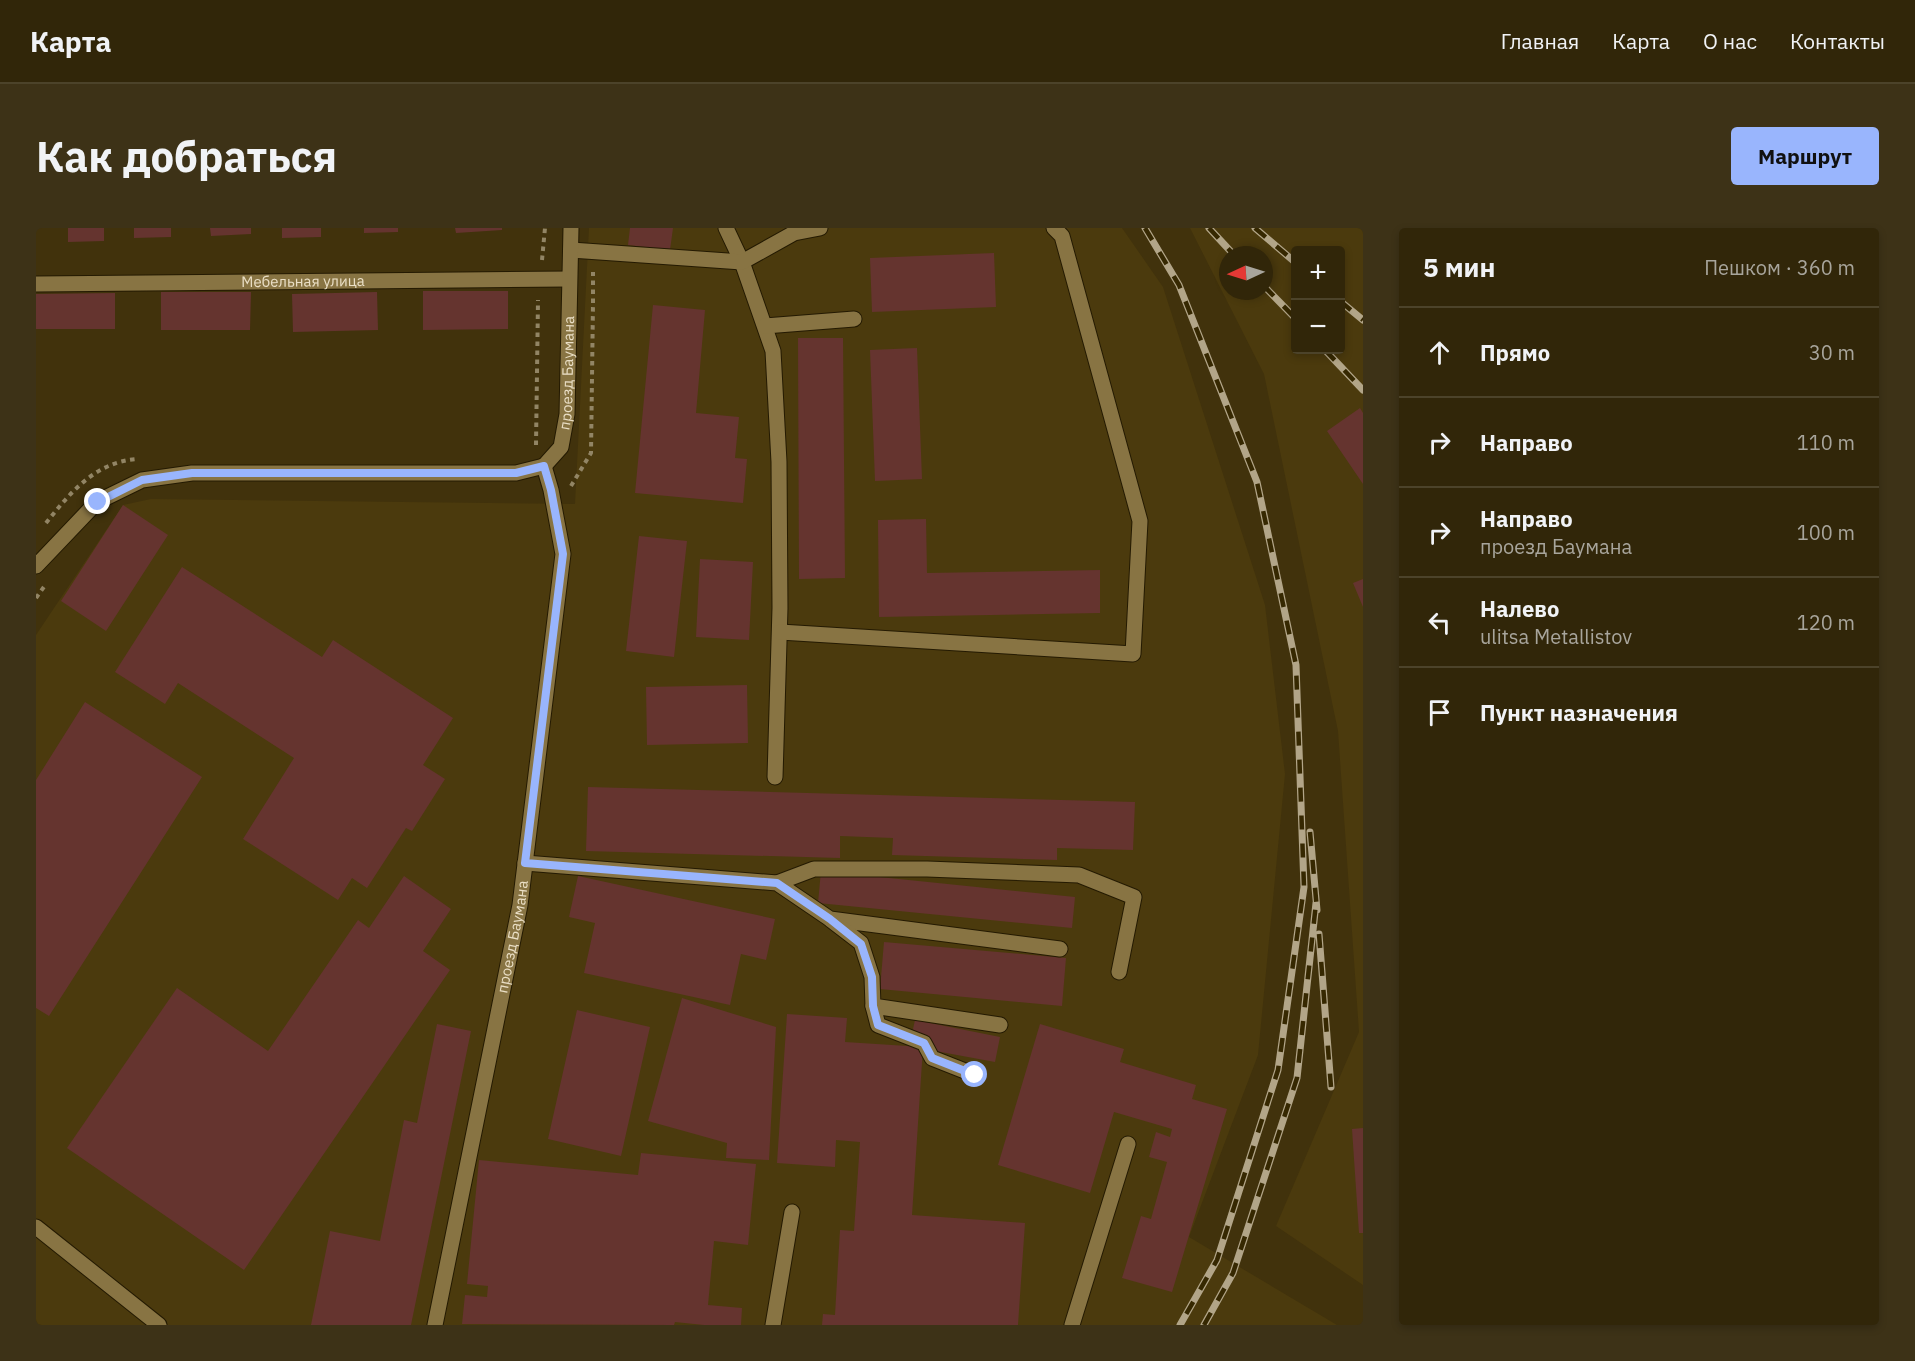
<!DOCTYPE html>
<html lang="ru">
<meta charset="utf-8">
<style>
:root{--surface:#312609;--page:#3d3217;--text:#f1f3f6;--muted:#a8a59c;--line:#4c432a;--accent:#99b5fd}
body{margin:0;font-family:"IBM Plex Sans",sans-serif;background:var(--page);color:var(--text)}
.controls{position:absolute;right:18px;top:18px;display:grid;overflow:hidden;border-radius:6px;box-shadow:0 3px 9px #0003}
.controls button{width:54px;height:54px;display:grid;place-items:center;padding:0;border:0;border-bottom:2px solid var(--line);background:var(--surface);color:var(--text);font:30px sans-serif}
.compass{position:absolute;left:1183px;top:18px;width:54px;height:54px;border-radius:50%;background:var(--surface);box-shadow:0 3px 9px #0003;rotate:266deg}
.stop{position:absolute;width:18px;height:18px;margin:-14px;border:4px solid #99b5fd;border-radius:50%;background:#fff}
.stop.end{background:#99b5fd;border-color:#fff;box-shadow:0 2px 6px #0008}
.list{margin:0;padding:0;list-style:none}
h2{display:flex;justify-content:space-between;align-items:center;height:78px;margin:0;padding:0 24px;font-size:26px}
h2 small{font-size:20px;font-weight:400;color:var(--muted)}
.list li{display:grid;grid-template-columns:39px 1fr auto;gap:18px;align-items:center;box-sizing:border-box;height:90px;padding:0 24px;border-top:2px solid var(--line)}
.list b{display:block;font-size:22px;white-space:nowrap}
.list p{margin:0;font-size:20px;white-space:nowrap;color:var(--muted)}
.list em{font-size:20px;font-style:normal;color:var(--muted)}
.icon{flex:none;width:33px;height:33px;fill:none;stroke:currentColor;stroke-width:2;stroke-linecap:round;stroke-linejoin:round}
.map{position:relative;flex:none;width:1327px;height:1097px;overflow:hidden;border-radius:6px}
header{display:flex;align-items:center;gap:36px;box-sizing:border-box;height:84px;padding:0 30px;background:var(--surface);border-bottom:2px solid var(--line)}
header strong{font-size:28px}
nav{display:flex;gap:33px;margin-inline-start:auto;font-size:21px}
.intro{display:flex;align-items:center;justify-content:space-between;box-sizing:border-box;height:144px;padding:0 36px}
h1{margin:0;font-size:42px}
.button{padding:15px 27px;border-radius:6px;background:var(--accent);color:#111;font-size:21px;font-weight:700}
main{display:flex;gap:36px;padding:0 36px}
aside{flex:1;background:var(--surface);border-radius:6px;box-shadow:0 3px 9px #0003}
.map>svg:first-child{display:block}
</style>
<header>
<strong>Карта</strong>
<nav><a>Главная</a><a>Карта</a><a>О нас</a><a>Контакты</a></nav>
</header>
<div class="intro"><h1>Как добраться</h1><a class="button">Маршрут</a></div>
<main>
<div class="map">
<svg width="1327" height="1097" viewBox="0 0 1327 1097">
<rect width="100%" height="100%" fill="#41320c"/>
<!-- built -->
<path fill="#4b3a0d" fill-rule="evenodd" d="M553,0H1086L1127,59L1229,377L1249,546L1222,827L1153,1009L1301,1097H0V407L87,277L115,271L539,276Z
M1154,0H1327V1057L1240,998L1323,804L1302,503L1228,146ZM1260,22H1304V122H1260ZM1192,27H1228V63H1192Z"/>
<!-- building -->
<path fill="#65342f" d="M32,0H68V13L32,14Z
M98,0H135V9L98,10Z
M174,0H215V6L175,8Z
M246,0H285V9L246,10Z
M328,0H362V4L328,5Z
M419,0H466V2L420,5Z
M594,0H637L634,22L592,17Z
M958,25L960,79L836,84L834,30Z
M387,63H472V101L387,102Z
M125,64H215L214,102H125Z
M341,64L342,102L257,104L256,66Z
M79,65V101H0V66Z
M617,77L669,82L660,185L703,189L699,230L711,231L707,275L599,265Z
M762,110H807L809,350L763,351Z
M881,120L886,251L839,253L834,122Z
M1324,180L1327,185V256L1291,203Z
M87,277L132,307L70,403L25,373Z
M890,291L891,345L1064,342V385L843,389L842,292Z
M603,308L651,313L638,429L590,423Z
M664,331L717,334L713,412L660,409Z
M146,339L286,429L297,412L417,490L387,537L409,551L376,603L370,600L331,660L316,650L302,672L207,611L258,530L142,455L129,476L79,444Z
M1327,351V379L1317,355Z
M711,457L712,515L611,517L610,459Z
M49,474L166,549L13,788L0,780V552Z
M552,559L1099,574L1097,622L1021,620V632L856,627L857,610L804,608V630L550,623Z
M785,643L1039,669L1036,700L782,675Z
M368,648L415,681L387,723L414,742L208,1042L31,920L141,760L232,823L322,692L333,700Z
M542,648L739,691L730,732L705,726L694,777L548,745L559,695L533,689Z
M848,714L1030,730L1026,778L844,761Z
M646,770L740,799L733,932L690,930L691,915L612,893Z
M541,782L614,799L585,928L512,911Z
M751,786L811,790L809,814L887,819L876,987L989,995L982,1097H786L787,1086L799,1087L804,1002L818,1003L824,914L800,912L799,939L741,935Z
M879,792L964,809L959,834L894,822L896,814L875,810Z
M401,796L435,803L375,1097H275L294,1003L344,1013L368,892L381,895Z
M1004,796L1088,821L1084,834L1160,857L1156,871L1191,881L1136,1064L1086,1050L1105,988L1115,991L1131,934L1113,929L1120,904L1134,909L1136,901L1078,884L1054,965L962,937Z
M1327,900V1005H1323L1316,901Z
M605,925L720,936L712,1017L678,1013L672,1077L706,1080L705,1097H668L639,1094L638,1097L426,1096L429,1067L451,1069L452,1058L431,1056L443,932L602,947Z"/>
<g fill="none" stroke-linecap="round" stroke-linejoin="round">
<!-- minor casing -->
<g stroke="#241a02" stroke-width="17">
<g id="minor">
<path d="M690,0L706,34L737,123L743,234L744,380L739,549"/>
<path d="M535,22L706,34L758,5L784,0"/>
<path id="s1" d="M0,56L533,51"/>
<path d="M729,98L818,91"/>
<path id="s2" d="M508,238L525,219L531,186L535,0"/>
<path d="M0,338L61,274L106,252L156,245H480L508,238"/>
<path d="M744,404L1097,426L1104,293L1026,8L1018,0"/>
<path d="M489,635L741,655L794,691L1024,721"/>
<path d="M741,655L778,641H891L1043,647L1098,669L1083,744"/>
<path d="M795,692L825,715L836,749L837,778L964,797"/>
<path d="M837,778L842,797L888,815L896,830L939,847"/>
<path d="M0,999L123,1097"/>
<path id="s3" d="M399,1097L484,677L527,326L515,262L508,238"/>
<path d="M737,1097L756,984"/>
<path d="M1036,1097L1092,916"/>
</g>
</g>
<!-- path -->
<path stroke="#928565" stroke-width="4" stroke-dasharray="4.5 4.5" stroke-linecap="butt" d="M506,32L509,0
M557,75V44
M500,217L502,72
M535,258L555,225L557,75
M10,295C34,265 59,234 101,231
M0,370L10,356"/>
<!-- minor -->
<use href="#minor" stroke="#887443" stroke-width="15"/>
<!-- rail casing -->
<g stroke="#b2a588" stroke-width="7">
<path id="rail" d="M1109,0L1143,57L1221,254L1260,437L1268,659L1242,842L1181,1032L1144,1097
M1173,0L1198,27
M1219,0L1260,35
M1228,58L1260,91
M1304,73L1327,92
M1289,122L1327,162
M1274,604L1281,682
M1283,706L1295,859
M1168,1097L1197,1045L1261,850L1280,675"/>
</g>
<!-- rail -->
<use href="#rail" stroke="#362801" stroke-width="4.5" stroke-dasharray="14" stroke-linecap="butt"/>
</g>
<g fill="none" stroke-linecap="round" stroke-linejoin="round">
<!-- route -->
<path stroke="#99b5fd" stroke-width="8" d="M62,274L106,252L156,245H480L508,238L515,262L527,326L489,635L741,655L794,691L825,716L836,749L837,778L842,797L888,815L896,830L939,847"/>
</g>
<g text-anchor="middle" stroke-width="5" stroke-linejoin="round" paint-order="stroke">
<!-- street labels -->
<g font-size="15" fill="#eadfc6" stroke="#362801">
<text dy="5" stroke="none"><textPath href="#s1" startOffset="267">Мебельная улица</textPath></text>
<text dy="5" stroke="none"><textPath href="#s2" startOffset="100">проезд Баумана</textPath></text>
<text dy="5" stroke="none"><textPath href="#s3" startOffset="396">проезд Баумана</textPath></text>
</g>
</g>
</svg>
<div class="controls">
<button>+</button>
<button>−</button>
</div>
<svg class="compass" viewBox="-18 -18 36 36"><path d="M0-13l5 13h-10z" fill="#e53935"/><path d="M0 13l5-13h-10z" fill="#a8a59c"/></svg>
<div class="stop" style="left:939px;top:847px"></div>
<div class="stop end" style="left:62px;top:274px"></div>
</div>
<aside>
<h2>5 мин<small>Пешком · 360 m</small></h2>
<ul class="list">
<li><svg class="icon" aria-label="ahead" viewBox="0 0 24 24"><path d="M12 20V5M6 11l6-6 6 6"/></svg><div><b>Прямо</b></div><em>30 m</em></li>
<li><svg class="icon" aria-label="right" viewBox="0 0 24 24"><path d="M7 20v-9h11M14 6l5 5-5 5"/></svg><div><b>Направо</b></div><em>110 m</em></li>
<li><svg class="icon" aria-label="right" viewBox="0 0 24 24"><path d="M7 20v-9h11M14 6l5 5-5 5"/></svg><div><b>Направо</b><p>проезд Баумана</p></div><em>100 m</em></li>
<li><svg class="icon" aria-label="left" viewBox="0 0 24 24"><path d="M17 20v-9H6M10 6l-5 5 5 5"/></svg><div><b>Налево</b><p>ulitsa Metallistov</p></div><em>120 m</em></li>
<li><svg class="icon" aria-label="arrive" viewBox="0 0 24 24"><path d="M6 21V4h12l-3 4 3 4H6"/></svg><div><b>Пункт назначения</b></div></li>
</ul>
</aside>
</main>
